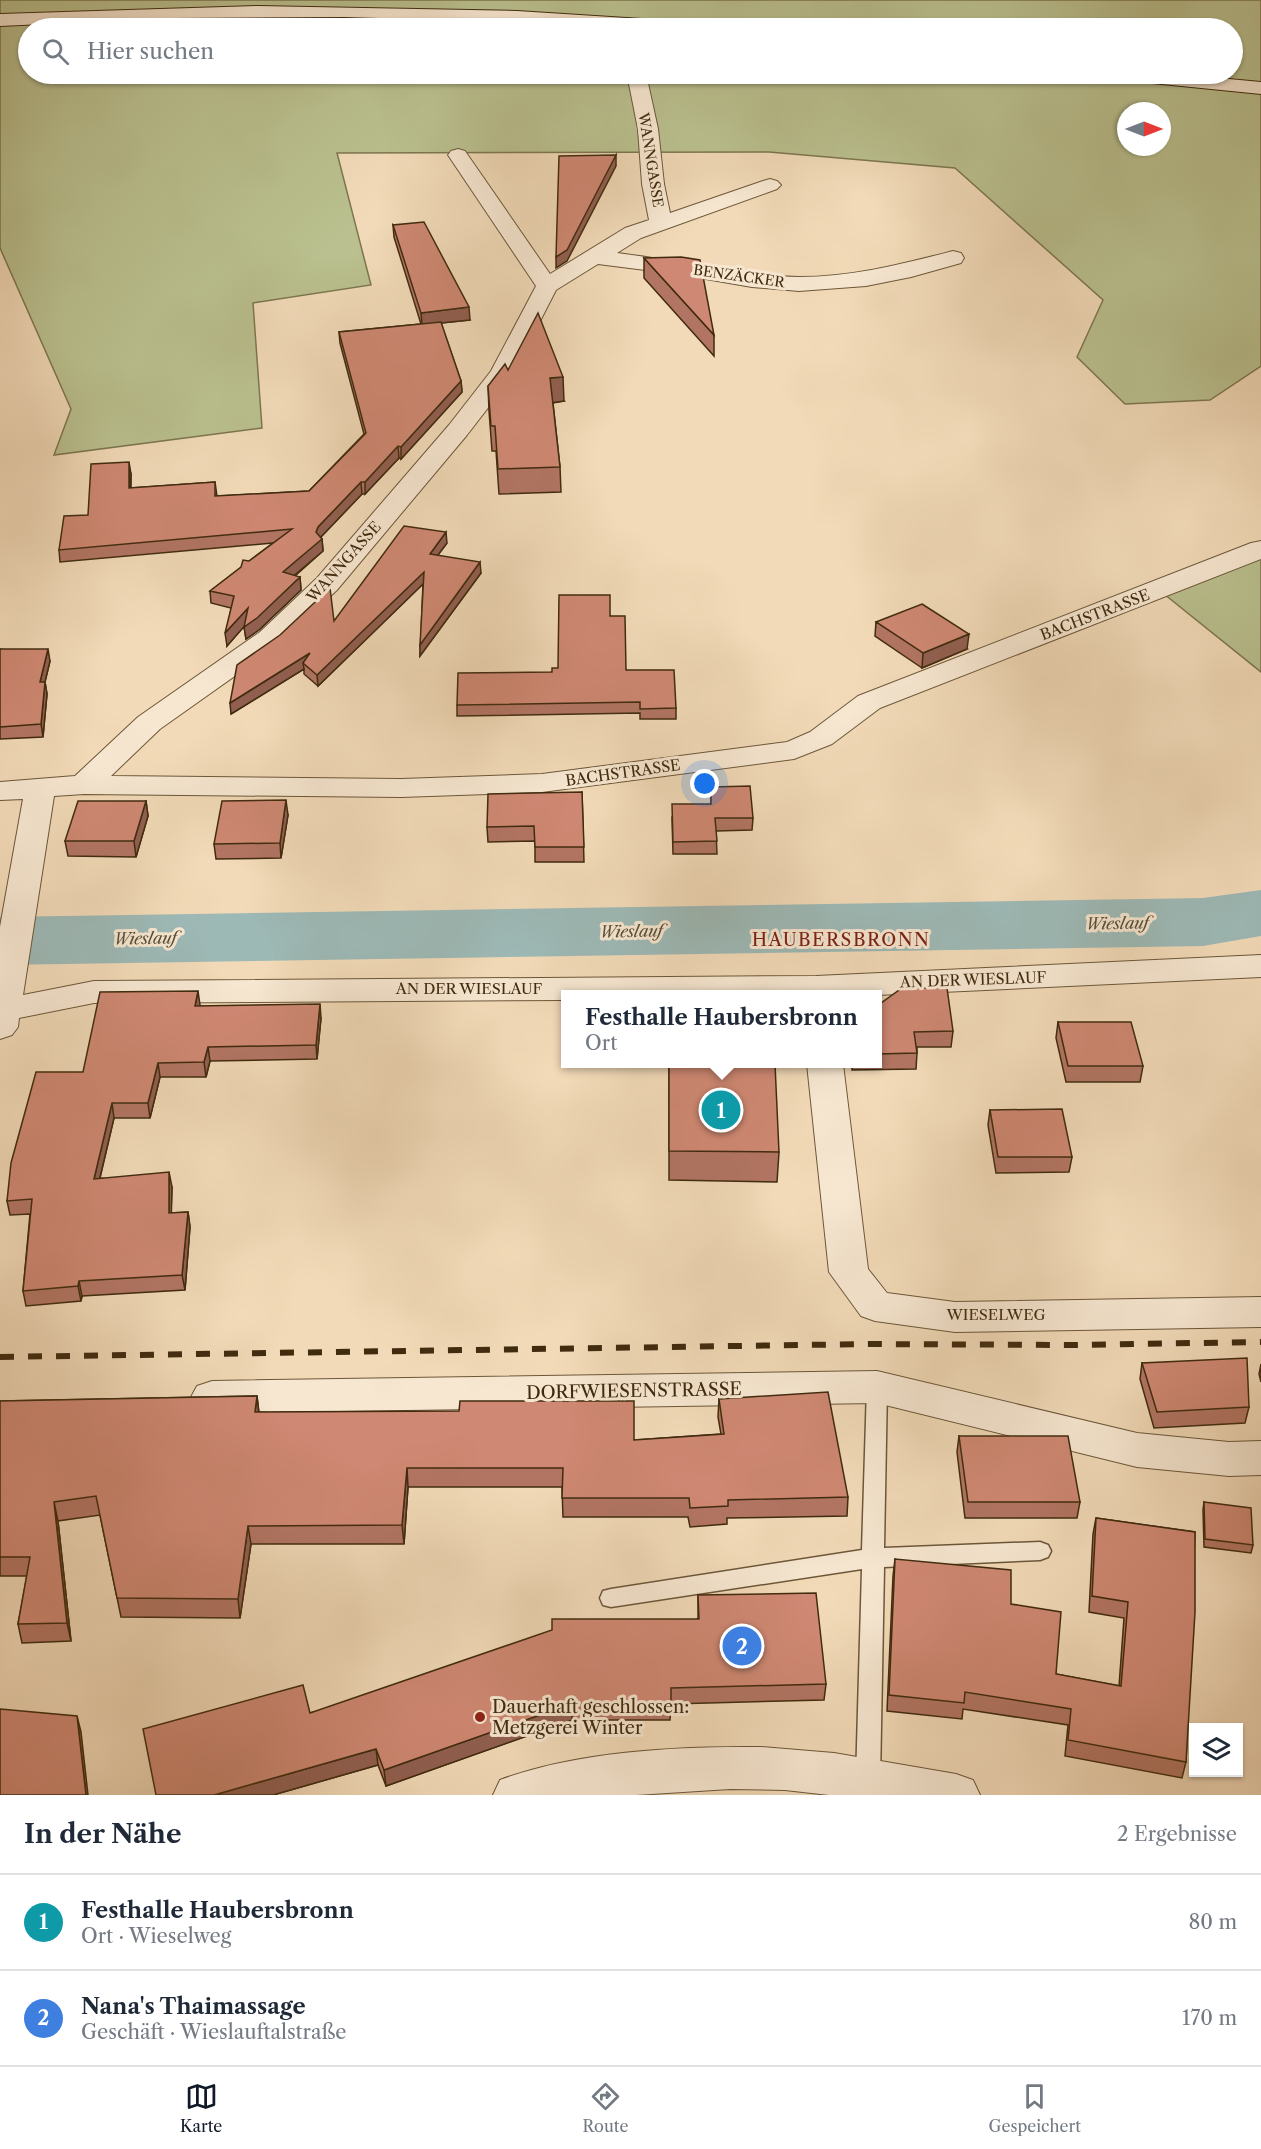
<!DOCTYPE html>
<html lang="de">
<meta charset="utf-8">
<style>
:root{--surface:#fff;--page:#f6f6f7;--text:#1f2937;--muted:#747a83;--line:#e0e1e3;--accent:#111827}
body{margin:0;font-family:"Libre Caslon Text",serif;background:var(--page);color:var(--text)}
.controls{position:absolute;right:18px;bottom:18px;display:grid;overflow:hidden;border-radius:0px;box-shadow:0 2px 4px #0004}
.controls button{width:54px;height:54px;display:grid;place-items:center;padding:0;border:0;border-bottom:2px solid var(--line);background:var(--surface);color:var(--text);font:30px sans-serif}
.compass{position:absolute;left:1117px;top:102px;width:54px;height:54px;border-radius:50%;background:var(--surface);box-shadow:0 2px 4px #0004;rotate:90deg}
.you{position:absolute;left:705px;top:784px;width:21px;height:21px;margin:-15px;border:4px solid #fff;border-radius:50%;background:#1a73e8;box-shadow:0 0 0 9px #1a73e833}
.badge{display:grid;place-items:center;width:39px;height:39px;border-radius:50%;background:var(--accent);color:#fff;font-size:20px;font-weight:700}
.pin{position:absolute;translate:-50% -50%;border:3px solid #fff;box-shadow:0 2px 6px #0006}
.popup{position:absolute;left:561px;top:990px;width:321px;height:78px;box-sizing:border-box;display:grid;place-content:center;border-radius:0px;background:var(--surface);filter:drop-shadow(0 2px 4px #0005);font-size:20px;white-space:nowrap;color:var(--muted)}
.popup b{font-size:22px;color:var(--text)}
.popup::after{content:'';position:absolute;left:50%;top:100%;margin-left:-12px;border:12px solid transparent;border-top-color:var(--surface)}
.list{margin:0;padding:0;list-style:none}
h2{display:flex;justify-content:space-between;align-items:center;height:78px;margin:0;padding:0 24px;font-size:26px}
h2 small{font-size:20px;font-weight:400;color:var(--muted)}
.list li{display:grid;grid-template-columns:39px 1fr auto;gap:18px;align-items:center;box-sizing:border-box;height:96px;padding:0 24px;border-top:2px solid var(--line)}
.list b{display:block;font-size:22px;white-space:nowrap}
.list p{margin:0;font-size:20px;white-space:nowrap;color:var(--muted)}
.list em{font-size:20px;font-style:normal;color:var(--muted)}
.icon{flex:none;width:33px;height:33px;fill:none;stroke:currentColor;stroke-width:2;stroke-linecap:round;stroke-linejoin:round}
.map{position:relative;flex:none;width:1261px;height:1795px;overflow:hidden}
.search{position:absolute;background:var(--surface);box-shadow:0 2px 4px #0004;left:18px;right:18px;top:18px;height:66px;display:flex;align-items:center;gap:15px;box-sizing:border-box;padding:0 21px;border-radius:33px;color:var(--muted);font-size:22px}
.sheet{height:270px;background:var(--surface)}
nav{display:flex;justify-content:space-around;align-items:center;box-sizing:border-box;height:84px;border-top:2px solid var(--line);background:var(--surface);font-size:16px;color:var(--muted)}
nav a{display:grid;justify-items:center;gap:3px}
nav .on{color:var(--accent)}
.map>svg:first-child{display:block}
</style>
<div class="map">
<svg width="1261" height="1795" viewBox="0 0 1261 1795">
<rect width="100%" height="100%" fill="#f2dab8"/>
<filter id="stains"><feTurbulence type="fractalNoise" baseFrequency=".00333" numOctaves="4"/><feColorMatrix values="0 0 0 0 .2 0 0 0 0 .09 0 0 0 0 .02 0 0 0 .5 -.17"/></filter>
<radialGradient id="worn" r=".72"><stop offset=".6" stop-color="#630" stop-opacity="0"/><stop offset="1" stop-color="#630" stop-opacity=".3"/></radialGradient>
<!-- green -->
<path fill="#bac08f" stroke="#7d764f" stroke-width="1.5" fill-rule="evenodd" d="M0,0H1261V366L1210,400L1125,404L1077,357L1103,300L955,168L769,152L337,153L371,285L253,303L262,428L54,455L71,409L0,248ZM28,28H1232V74H28ZM1126,111H1162V147H1126Z
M1261,554V672L1164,594Z"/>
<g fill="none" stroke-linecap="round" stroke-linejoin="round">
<!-- river -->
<path fill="#9db9b6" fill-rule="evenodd" d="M1261,890V936L1203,946L0,965V917L1203,898Z"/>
<!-- service casing -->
<g stroke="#6c5739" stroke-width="3">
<path id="service" d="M877,1379L884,1381L887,1387L884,1548L1040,1542L1048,1545L1051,1551L1048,1557L1040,1560L884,1567L880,1780L876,1788L868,1791L860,1788L856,1780L862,1569L611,1607L603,1605L600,1598L603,1591L611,1589L862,1550L867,1387L870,1381Z"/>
</g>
<!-- minor casing -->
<g stroke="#6c5739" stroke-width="2">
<path id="minor" d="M627,74H646L658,129L664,184L670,213L763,181L770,179L777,181L781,185L777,189L641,238L617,253C677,260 738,276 799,277C853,277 902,264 953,251L961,253L964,258L961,263L911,277L866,286L799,291L752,287L677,274L598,264L556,290L511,378L467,435L337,590L280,644L160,729L111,776L401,779L542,774L787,742L810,732L858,696L1251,543L1261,541V559L880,708L832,744L794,759L542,792L401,797L84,794L54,796L23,995L94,981L816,976L1261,955V977L877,995L565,994V1000L94,1003L19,1018L18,1027L12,1035L0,1039V927L23,799L0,800V782L75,776L138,717L260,632L317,578L449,425L491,371L536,286L448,155L451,151L458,149L465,151L550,274L625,228L649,220L642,184L638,129Z
M807,1064H843L868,1269L887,1293L955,1302L1261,1297V1327L955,1332L875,1321L861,1316L829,1272Z
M877,1371L1137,1433L1229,1442L1261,1441V1475L1229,1476L1137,1467L877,1403L212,1413L197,1408L191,1397L197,1386L212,1381Z"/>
</g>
<!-- tertiary casing -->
<g stroke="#6c5739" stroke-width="2">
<path id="tertiary" d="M761,1747L834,1753L956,1774L973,1780L980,1795H829L785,1790L730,1789L636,1795H493L500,1780C577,1751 679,1746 761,1747Z"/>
</g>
<!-- secondary casing -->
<g stroke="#402b0f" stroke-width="2">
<path id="secondary" d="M258,6L517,11L689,22L696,24L698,28H626L517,22L344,17L172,18L0,26V14Z
M1112,74H1175L1261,82V94L1122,80L1115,78Z"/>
</g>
<!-- service -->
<use href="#service" fill="#f7e7d1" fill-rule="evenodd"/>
<!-- minor -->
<use href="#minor" fill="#f7e7d1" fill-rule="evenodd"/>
<!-- tertiary -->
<use href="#tertiary" fill="#f7e7d1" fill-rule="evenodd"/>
<!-- secondary -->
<use href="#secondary" fill="#f7e7d1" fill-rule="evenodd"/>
<!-- rail -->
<path stroke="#402b0f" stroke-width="6" stroke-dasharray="14 14" stroke-linecap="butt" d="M0,1357L870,1344L1070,1345L1261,1342"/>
</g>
<!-- wall -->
<path fill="#b27563" stroke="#402b0f" stroke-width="1.5" d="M393,225L470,320L441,323L461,381L462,392L401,459L399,458L365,494H362L320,538L322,539L323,551L295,576L300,577L301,590L259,630L246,639L244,626L227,646L231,608L211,603L210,591L273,543L60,562L59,550L88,515L131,474V488L215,482L217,496L309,491L364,434L340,343L339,332L421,324L394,237Z
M644,258L714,335V356L644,278Z
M508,370L564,401L553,403L560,467L561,492L499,494L496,451H492L489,411L488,386Z
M447,543L438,555L481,573L420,656L423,584L318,686L304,674V669L231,714L334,621Z
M610,616L626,670L676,708V719H640V713L457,716V705L552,672L558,668Z
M876,622L967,649L922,668L875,636Z
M0,649L50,661L45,682L47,694L43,737L0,739Z
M711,787L753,818L752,830L716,831L717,854H673L672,817L711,804Z
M582,792L584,862H535V841L488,842L487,827Z
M146,801L148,816L136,857L68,856L65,841Z
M288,815L281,858L216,859L214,844Z
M199,1006L321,1018L317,1059L210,1061L206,1077H160L150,1118H114L100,1178L172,1187L171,1213L188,1212L190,1227L185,1290L82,1296L81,1301L26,1306L23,1291L30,1214L10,1215L7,1201L83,1072Z
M877,1006L953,1031L951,1047H917V1053L916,1069L852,1070V1064H877Z
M1058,1022L1143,1066L1140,1082H1066L1056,1038Z
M669,1064L779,1152L777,1182L669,1180Z
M990,1110L1072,1157L1069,1172L996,1173L988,1125Z
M1142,1363L1249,1407L1245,1423L1154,1428L1140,1379Z
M1261,1364V1382L1259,1374Z
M257,1396L259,1412L634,1440L721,1434L718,1417L719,1399L848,1497L847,1516L727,1518V1524L690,1527L688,1517H563L562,1487H408L404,1544H251L240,1618L121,1617L100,1515L58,1521L71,1641L22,1643L18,1624L27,1576H0V1401Z
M959,1436L1080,1502L1077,1518H965L957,1452Z
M1204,1502L1253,1545L1251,1553L1204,1547L1203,1510Z
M1096,1518L1195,1532L1186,1762L1182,1778L1065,1756L1068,1725L963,1709L962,1719L887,1711L893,1576L895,1559L1011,1604L1056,1674L1119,1686L1124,1618L1089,1612L1093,1534Z
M698,1595L826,1684L824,1700L671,1704L670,1720H572L386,1786L378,1765L273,1795H156L310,1713L698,1619Z"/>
<!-- shaded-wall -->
<path fill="#915f50" stroke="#402b0f" stroke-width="1.5" d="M616,155V166L567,261L556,268V257Z
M469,307L470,320L422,325L421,313Z
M563,377L564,401L551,403L550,378Z
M461,381L462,392L401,459V447Z
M398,446L399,458L365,494V482Z
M129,462L131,474L130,500L129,488Z
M361,482L362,494L319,539H322L323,551L284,584L283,572L316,532L318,527Z
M446,532L447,543L431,564L430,554Z
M480,562L481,573L420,656V645Z
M424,572L425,582L318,686L317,675Z
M300,577L301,590L259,630L246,639L244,627Z
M248,608L249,621L227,646L225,633Z
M969,634L967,649L922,668L923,653Z
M48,649L50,661L42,694L40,682Z
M310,653L303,663L304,669L231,714L230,703Z
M45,682L47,694L43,737L41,724Z
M286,800L288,815L281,858L280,843Z
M146,801L148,816L136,857L134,841Z
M198,991L200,1005L197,1020L195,1006Z
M320,1004L321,1018L317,1059L316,1045Z
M208,1047L210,1061L206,1077L204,1062Z
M158,1063L160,1077L150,1118L148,1103Z
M112,1103L114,1118L96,1194L94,1179Z
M169,1172L172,1187L171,1228L169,1213Z
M188,1212L190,1227L185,1290L182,1275Z
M79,1281L82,1296L81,1301L78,1286Z
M257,1396L259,1415L255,1412Z
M407,1468L408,1487L404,1544L402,1525Z
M54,1502L58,1521L71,1641L67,1623Z
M248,1526L251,1544L240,1618L238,1599Z
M571,1704L572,1720L386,1786L384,1770Z
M77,1716L81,1732L88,1795H86Z
M376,1749L378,1765L273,1795H214Z"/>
<!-- building -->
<path fill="#cf8873" stroke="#402b0f" stroke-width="1.5" d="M616,155L567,250L556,257L559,156Z
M424,222L469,307L421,313L393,225Z
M681,257L700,260L714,335L644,258Z
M538,313L563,377L550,378L560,467L498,469L495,426H491L488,386L505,364L508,370Z
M441,322L461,381L401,447L398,446L365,482H361L318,527L316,532L322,539L283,572L300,577L257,618L244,627L248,608L225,633L234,596L210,591L241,567L243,560L249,561L292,529L59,550L64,516L88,515L91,464L129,462V488L215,482V496L309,491L366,433L339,332Z
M404,526L446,532L430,554L480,562L420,645L424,572L317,675L303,663L310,653L230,703L237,665L280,635L330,588L334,621Z
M559,595H610V616H625L626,670H674L676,708L640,709V702L457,705L458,673L552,672V668H558Z
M922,604L969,634L923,653L876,622Z
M0,649H48L40,682H45L41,724L0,727Z
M750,786L753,818H715L717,841L673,842L672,804H711V787Z
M582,792L584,847H535L534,826L487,827L488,794Z
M286,800L280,843L214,844L222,801Z
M78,801H146L134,841H65Z
M902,988H947L953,1031L914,1032L917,1053L877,1054V1006Z
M198,991L195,1006L320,1004L316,1045L208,1047L204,1062L158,1063L148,1103H112L94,1179L169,1172V1213L188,1212L182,1275L79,1281L78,1286L23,1291L32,1199L7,1201L11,1163L36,1072H83L100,992Z
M1058,1022H1131L1143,1066H1068Z
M669,1064H775L779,1152L669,1151Z
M1062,1109L1072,1157H998L990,1110Z
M1247,1358L1249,1407L1157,1412L1142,1363Z
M828,1392L848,1497L728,1500V1506L690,1508L689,1498H562L563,1468H407L402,1525L248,1526L238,1599L117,1598L96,1496L54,1502L67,1623L18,1624L30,1557H0V1401L257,1396L255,1412L459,1411L460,1401H634V1440L724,1434L719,1399Z
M959,1436H1068L1080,1502H968Z
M1204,1502L1251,1508L1253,1545L1205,1539Z
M1096,1518L1195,1532V1612L1186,1762L1068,1740L1071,1709L965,1692L964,1703L889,1695L895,1559L1011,1570V1604L1061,1612L1056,1674L1121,1686L1128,1602L1092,1596Z
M816,1593L826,1684L671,1688V1704H571L384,1770L376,1749L214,1795H156L143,1729L303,1685L310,1713L552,1630V1619H699L698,1595Z
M0,1709L77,1716L86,1795H0Z"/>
<!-- markers -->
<circle fill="#8f2418" stroke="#f7e7d1" stroke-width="2" cx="480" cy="1717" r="6"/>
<g text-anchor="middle" stroke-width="6" stroke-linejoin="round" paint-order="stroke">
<!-- far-street labels -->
<g font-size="14" fill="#402b0f" stroke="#f7e7d1">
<text transform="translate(651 160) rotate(81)" y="5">WANNGASSE</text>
<text transform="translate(739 276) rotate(8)" y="5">BENZÄCKER</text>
</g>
<!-- street labels -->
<g font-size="15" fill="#402b0f" stroke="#f7e7d1">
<text transform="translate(344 562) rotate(-48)" y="5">WANNGASSE</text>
<text transform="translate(1095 615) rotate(-21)" y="5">BACHSTRASSE</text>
<text transform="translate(623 773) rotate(-8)" y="5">BACHSTRASSE</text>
<text transform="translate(973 980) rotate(-2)" y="5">AN DER WIESLAUF</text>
<text x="469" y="994">AN DER WIESLAUF</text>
<text x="996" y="1320">WIESELWEG</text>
</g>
<!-- water labels -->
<g font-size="16" font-style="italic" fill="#574e39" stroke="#f7e7d1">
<text transform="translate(1117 923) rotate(-1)" y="6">Wieslauf</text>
<text transform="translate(631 931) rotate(-1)" y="6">Wieslauf</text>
<text transform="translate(145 938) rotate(-1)" y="6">Wieslauf</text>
</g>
<!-- quarter labels -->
<g font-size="18" letter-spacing="1.5" fill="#7a1f14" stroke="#f7e7d1">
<text x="841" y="946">HAUBERSBRONN</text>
</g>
<!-- near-street labels -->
<g font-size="18" fill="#402b0f" stroke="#f7e7d1">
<text transform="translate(634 1391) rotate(-1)" y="6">DORFWIESENSTRASSE</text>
</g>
<!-- near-poi labels -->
<g font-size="18" fill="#402b0f" stroke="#f7e7d1" text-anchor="start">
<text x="492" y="1713">Dauerhaft geschlossen:<tspan x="492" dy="21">Metzgerei Winter</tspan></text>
</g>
</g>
<rect width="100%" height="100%" filter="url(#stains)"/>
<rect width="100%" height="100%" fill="url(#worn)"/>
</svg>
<div class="controls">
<button><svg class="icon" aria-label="layers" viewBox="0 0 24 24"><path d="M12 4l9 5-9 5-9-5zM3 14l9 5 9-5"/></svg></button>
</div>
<svg class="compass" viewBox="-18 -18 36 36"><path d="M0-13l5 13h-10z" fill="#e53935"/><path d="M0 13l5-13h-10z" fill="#747a83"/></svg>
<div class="you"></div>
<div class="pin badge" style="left:721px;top:1110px;background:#0f9aa8">1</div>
<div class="popup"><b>Festhalle Haubersbronn</b>Ort</div>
<div class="pin badge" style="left:742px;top:1646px;background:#3f7fe0">2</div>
<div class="search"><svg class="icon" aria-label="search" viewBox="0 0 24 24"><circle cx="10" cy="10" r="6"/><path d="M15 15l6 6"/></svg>Hier suchen</div>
</div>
<section class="sheet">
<h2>In der Nähe<small>2 Ergebnisse</small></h2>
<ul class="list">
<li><span class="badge" style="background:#0f9aa8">1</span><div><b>Festhalle Haubersbronn</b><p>Ort · Wieselweg</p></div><em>80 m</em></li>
<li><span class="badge" style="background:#3f7fe0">2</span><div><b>Nana's Thaimassage</b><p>Geschäft · Wieslauftalstraße</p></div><em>170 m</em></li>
</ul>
</section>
<nav>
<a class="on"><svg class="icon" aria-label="map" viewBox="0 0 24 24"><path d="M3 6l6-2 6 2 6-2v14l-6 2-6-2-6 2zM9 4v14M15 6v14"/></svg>Karte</a>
<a><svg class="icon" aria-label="directions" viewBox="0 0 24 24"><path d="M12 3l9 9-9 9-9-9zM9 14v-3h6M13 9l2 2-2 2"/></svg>Route</a>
<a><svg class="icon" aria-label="saved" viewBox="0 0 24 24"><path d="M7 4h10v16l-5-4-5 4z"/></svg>Gespeichert</a>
</nav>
